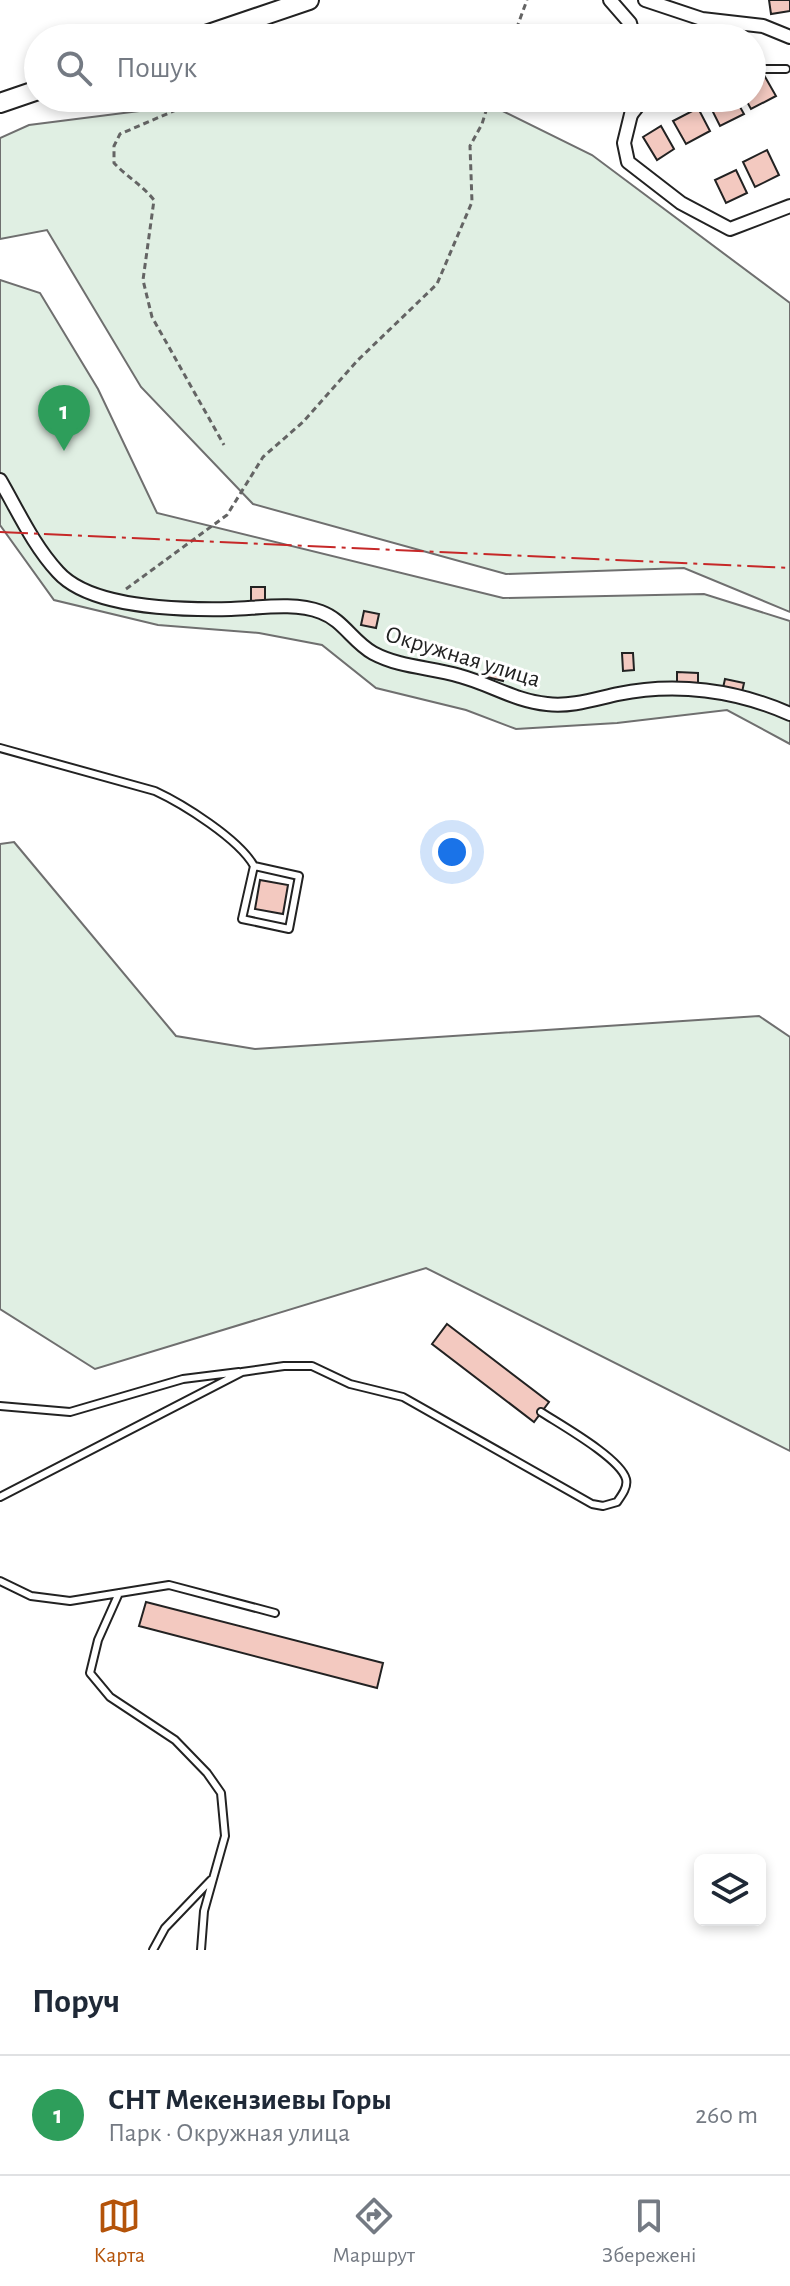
<!DOCTYPE html>
<html lang="uk">
<meta charset="utf-8">
<style>
:root{--surface:#fff;--page:#f2f2f3;--text:#1f2937;--muted:#747a83;--line:#e0e1e3;--accent:#b45309}
body{margin:0;font-family:"Alegreya Sans",sans-serif;background:var(--page);color:var(--text)}
.controls{position:absolute;right:24px;bottom:24px;display:grid;overflow:hidden;border-radius:12px;box-shadow:0 4px 12px #0003}
.controls button{width:72px;height:72px;display:grid;place-items:center;padding:0;border:0;border-bottom:2px solid var(--line);background:var(--surface);color:var(--text);font:40px sans-serif}
.you{position:absolute;left:452px;top:852px;width:28px;height:28px;margin:-20px;border:6px solid #fff;border-radius:50%;background:#1a73e8;box-shadow:0 0 0 12px #1a73e833}
.badge{display:grid;place-items:center;width:52px;height:52px;border-radius:50%;background:var(--accent);color:#fff;font-size:26px;font-weight:700}
.pin{position:absolute;translate:-50% -66px;filter:drop-shadow(0 2px 4px #0008)}
.pin::after{content:'';position:absolute;top:42px;width:28px;height:24px;background:inherit;clip-path:polygon(0 0,100% 0,50% 100%)}
.list{margin:0;padding:0;list-style:none}
h2{display:flex;justify-content:space-between;align-items:center;height:104px;margin:0;padding:0 32px;font-size:34px}
h2 small{font-size:26px;font-weight:400;color:var(--muted)}
.list li{display:grid;grid-template-columns:52px 1fr auto;gap:24px;align-items:center;box-sizing:border-box;height:120px;padding:0 32px;border-top:2px solid var(--line)}
.list b{display:block;font-size:30px;white-space:nowrap}
.list p{margin:0;font-size:26px;white-space:nowrap;color:var(--muted)}
.list em{font-size:26px;font-style:normal;color:var(--muted)}
.icon{flex:none;width:44px;height:44px;fill:none;stroke:currentColor;stroke-width:2;stroke-linecap:round;stroke-linejoin:round}
.map{position:relative;flex:none;width:790px;height:1950px;overflow:hidden}
.search{position:absolute;background:var(--surface);box-shadow:0 4px 12px #0003;left:24px;right:24px;top:24px;height:88px;display:flex;align-items:center;gap:20px;box-sizing:border-box;padding:0 28px;border-radius:44px;color:var(--muted);font-size:30px}
.sheet{height:224px;background:var(--surface)}
nav{display:flex;justify-content:space-around;align-items:center;box-sizing:border-box;height:112px;border-top:2px solid var(--line);background:var(--surface);font-size:22px;color:var(--muted)}
nav a{display:grid;justify-items:center;gap:4px}
nav .on{color:var(--accent)}
.map>svg:first-child{display:block}
</style>
<div class="map">
<svg width="790" height="1950" viewBox="0 0 790 1950">
<rect width="100%" height="100%" fill="#fff"/>
<!-- green -->
<path fill="#e0efe3" stroke="#6f6f6f" stroke-width="2" d="M242,98H476L592,155L790,303V612L684,568L506,574L253,504L141,387L47,230L0,239V138L29,125Z
M0,280L40,293L98,389L157,513L503,598L704,594L790,621V744L727,710L617,723L516,729L466,710L376,688L322,645L259,633L158,625L54,600L0,525Z
M14,842L176,1036L255,1049L759,1016L790,1037V1451L426,1268L95,1369L0,1309V844Z"/>
<!-- building -->
<path fill="#f3c9c0" stroke="#222" stroke-width="2" d="M769,0H790V11L771,14Z
M764,75L776,96L751,109L745,98H752V81Z
M721,98H735L744,114L720,126L709,104Z
M698,108L710,131L686,144L673,121Z
M661,126L674,149L657,160L643,137Z
M767,150L779,175L755,187L743,162Z
M736,170L747,193L726,203L715,180Z
M74,403L80,421L60,427L54,409Z
M251,587H265V601H251Z
M364,611L379,614L376,628L361,625Z
M622,653H633L634,670L623,671Z
M490,668L506,672L503,681L487,677Z
M677,672L698,673V684L677,683Z
M725,679L744,683L742,692L723,688Z
M260,880L288,885L283,914L255,909Z
M447,1324L549,1402L534,1422L432,1344Z
M146,1602L383,1663L377,1688L139,1626Z"/>
<g fill="none" stroke-linecap="round" stroke-linejoin="round">
<!-- lane casing -->
<g stroke="#222" stroke-width="10">
<path id="lane" d="M752,69H786
M633,117L648,98
M0,748L155,791C183,804 239,839 254,866L242,919L289,929L299,876L254,866
M0,1406L70,1412L183,1379L239,1372
M0,1497L242,1372L284,1366H312L350,1384L403,1397L592,1504L603,1506L617,1502C622,1495 628,1487 626,1479C620,1458 561,1425 541,1412
M0,1581L31,1596L70,1601L169,1585L275,1613
M119,1593L98,1640L90,1673L110,1697L175,1740L207,1773L221,1793L225,1836L204,1911L201,1950
M153,1950L165,1928L211,1880"/>
</g>
<!-- street casing -->
<g stroke="#222" stroke-width="16">
<path id="street" d="M610,0L630,23L634,38
M645,0L702,19L763,26L790,37
M635,98L624,143L628,162L681,203L730,229L790,206
M0,480C18,511 33,545 58,572C91,609 184,610 231,609C260,608 294,602 321,612C343,620 353,642 373,653C401,668 431,667 460,676C490,684 515,701 547,704C571,707 595,699 618,694C676,682 736,690 790,714"/>
</g>
<!-- secondary casing -->
<g stroke="#222" stroke-width="22">
<path id="secondary" d="M197,38L309,0
M0,103L38,90"/>
</g>
<!-- path -->
<path stroke="#646464" stroke-width="3" stroke-dasharray="6 4" stroke-linecap="butt" d="M513,38L527,0
M204,98L120,134L114,146V163C126,176 142,185 154,200L143,280L152,317L224,445
M126,589L227,515L263,457L303,422L358,360L437,284L472,202L470,146L482,124L490,98"/>
<!-- lane -->
<use href="#lane" stroke="#fff" stroke-width="6"/>
<!-- street -->
<use href="#street" stroke="#fff" stroke-width="12"/>
<!-- secondary -->
<use href="#secondary" stroke="#fff" stroke-width="18"/>
<!-- power -->
<path stroke="#c62828" stroke-width="2" stroke-dasharray="28 6 4 6" stroke-linecap="butt" d="M0,532L790,568"/>
</g>
<g text-anchor="middle" stroke-width="6" stroke-linejoin="round" paint-order="stroke">
<!-- street labels -->
<g font-size="24" fill="#222" stroke="#fff">
<text transform="translate(463 656) rotate(17)" y="8">Окружная улица</text>
</g>
</g>
</svg>
<div class="controls">
<button><svg class="icon" aria-label="layers" viewBox="0 0 24 24"><path d="M12 4l9 5-9 5-9-5zM3 14l9 5 9-5"/></svg></button>
</div>
<div class="you"></div>
<div class="pin badge" style="left:64px;top:451px;background:#2e9e5b">1</div>
<div class="search"><svg class="icon" aria-label="search" viewBox="0 0 24 24"><circle cx="10" cy="10" r="6"/><path d="M15 15l6 6"/></svg>Пошук</div>
</div>
<section class="sheet">
<h2>Поруч<small></small></h2>
<ul class="list">
<li><span class="badge" style="background:#2e9e5b">1</span><div><b>СНТ Мекензиевы Горы</b><p>Парк · Окружная улица</p></div><em>260 m</em></li>
</ul>
</section>
<nav>
<a class="on"><svg class="icon" aria-label="map" viewBox="0 0 24 24"><path d="M3 6l6-2 6 2 6-2v14l-6 2-6-2-6 2zM9 4v14M15 6v14"/></svg>Карта</a>
<a><svg class="icon" aria-label="directions" viewBox="0 0 24 24"><path d="M12 3l9 9-9 9-9-9zM9 14v-3h6M13 9l2 2-2 2"/></svg>Маршрут</a>
<a><svg class="icon" aria-label="saved" viewBox="0 0 24 24"><path d="M7 4h10v16l-5-4-5 4z"/></svg>Збережені</a>
</nav>
